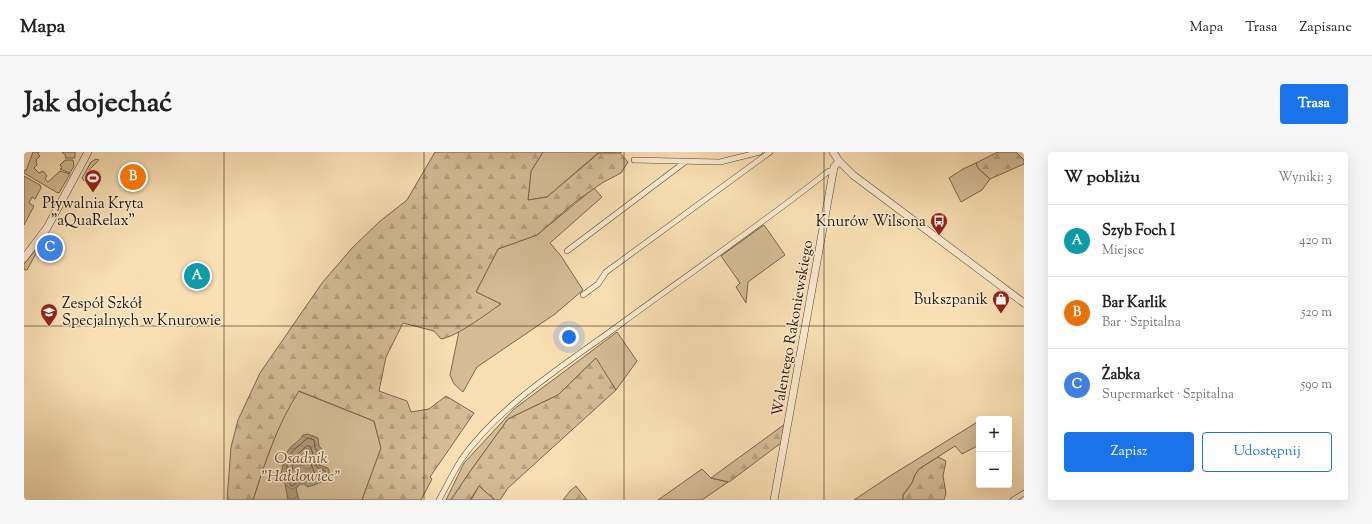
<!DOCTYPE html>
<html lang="pl">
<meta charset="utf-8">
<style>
:root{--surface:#fff;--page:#f6f6f6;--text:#202124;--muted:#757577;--line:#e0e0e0;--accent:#1a73e8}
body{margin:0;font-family:"Sorts Mill Goudy",serif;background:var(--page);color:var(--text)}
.controls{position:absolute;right:12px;bottom:12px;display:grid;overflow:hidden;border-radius:4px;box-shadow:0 4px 16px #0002}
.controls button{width:36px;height:36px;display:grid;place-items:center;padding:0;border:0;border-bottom:1px solid var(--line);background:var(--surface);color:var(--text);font:20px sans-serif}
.you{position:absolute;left:545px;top:185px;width:14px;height:14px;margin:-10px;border:3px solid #fff;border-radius:50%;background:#1a73e8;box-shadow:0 0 0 6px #1a73e833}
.badge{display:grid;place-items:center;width:26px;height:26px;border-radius:50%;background:var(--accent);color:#fff;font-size:13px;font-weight:700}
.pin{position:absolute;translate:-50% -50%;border:2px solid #fff;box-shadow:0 1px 4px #0006}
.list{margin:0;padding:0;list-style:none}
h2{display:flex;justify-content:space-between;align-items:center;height:52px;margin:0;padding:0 16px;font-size:17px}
h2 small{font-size:13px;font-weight:400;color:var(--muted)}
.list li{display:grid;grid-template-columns:26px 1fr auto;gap:12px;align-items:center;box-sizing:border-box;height:72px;padding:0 16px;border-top:1px solid var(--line)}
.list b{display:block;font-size:15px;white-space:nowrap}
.list p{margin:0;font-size:13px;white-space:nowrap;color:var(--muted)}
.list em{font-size:13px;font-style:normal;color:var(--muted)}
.actions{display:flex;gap:8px;padding:12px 16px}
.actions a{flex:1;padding:9px 0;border:1px solid var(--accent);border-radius:4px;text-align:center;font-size:14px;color:var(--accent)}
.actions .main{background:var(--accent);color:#fff}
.map{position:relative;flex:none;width:1000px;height:348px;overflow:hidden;border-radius:4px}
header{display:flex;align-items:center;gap:24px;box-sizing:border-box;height:56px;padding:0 20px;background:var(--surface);border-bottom:1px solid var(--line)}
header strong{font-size:19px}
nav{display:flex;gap:22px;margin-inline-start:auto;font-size:14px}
.intro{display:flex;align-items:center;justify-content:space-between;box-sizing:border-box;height:96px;padding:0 24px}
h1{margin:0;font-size:28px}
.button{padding:10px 18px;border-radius:4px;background:var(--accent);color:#fff;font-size:14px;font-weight:700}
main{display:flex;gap:24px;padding:0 24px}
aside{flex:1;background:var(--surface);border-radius:4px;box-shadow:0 4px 16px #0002}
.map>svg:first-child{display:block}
</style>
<header>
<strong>Mapa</strong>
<nav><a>Mapa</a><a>Trasa</a><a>Zapisane</a></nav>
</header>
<div class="intro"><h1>Jak dojechać</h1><a class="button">Trasa</a></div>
<main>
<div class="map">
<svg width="1000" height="348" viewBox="0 0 1000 348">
<defs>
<pattern id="forest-firs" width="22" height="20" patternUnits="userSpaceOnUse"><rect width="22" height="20" fill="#d5bc97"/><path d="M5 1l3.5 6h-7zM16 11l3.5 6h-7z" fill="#b7a181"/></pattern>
<pattern id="water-waves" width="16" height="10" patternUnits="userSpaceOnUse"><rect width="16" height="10" fill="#b09a7a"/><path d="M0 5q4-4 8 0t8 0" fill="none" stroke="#8f7c62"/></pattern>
</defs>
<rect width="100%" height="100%" fill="#fadfb5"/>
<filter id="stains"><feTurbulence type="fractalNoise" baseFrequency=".005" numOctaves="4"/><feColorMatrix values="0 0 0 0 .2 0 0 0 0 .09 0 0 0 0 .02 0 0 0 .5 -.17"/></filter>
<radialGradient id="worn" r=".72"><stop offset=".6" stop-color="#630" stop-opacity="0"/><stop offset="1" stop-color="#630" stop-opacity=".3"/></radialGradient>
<!-- grass -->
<path fill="#d5bc97" stroke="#7a684f" d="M9,0H15L14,2L16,4L12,8L13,13L10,16L15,21L19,19L23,24L21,27L24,30L36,19L46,22L35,41L32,40L0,21V18L2,19Z
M38,0H51V6H41L42,4Z
M519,0H598L596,1H574L523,45L504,48L507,19Z
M72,7L75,8L65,18L68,21L60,29L58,26L67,10Z
M41,8H49L50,14L46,21L36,17L38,16L36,13Z
M952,11L954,16L966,27L958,38L937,50L925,26L939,17Z
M0,24L16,33L17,36L11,47L8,45L5,51L10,54L0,73Z
M570,36L578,45L526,91L537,104L559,138L531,162L453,215L439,240L430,232L426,223L435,179L477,152L452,140L474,97L513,83Z
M740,73L761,103L724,130L722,151L712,135L716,131L697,104Z
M20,87L3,118H1L0,117V112Z
M593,180L613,209L592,238L571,207L534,243L484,267L445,321L427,348H422L440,311L490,257Z
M274,239L350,269L357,296L338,348H229L240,314L257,269Z
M955,269V293L938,302L931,294L895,317L891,323L888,331L879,343V348H830L866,324Z
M678,317L687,326L704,330L678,348H634Z
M455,334L471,348H447Z"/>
<!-- forest -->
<path fill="url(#forest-firs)" stroke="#7a684f" d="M411,0H519L507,19L504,48L523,45L575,1H596L604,10L597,21L578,31L551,50L513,83L474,97L452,140L477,152C462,162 434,184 417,187L410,179L379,171L362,205L355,239L383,249L387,260L405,257L422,244L450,261L406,325L408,327L397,348H338L357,296L350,269L275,239C253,273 241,310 229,348H203L207,295L214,268L236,221L298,131L329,95L355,70L383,48Z
M974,0H992L1000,8V12L966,27L954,16L952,11Z
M572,206L592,238L484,336L476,348H471L455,334L446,348H427L445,321L484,267L534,243Z
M761,272L757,291L705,330L687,326Z
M914,305L922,309L919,324L922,341L920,348H879V343L888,331L891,323L895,317Z
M552,334L563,348H539L546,339Z"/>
<!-- water -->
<path fill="url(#water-waves)" stroke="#76644c" d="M284,282L294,286L295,294L300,300V305L297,308L295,313L304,316C310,327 293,332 284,335L280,332H276L272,337L275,348H264L260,326L256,325C259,316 259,307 264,299C267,293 275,290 279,283Z"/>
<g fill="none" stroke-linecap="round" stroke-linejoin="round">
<!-- shore -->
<path stroke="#685740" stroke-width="1" d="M284,286L290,288L291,296L296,302L293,307L292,314L294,316L301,319L302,322L286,330C274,326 276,331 267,334L262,322L264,307L268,300Z
M283,294H286L289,302L287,312L291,322L286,325L276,323L270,325L267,320L272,304Z"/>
<!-- minor casing -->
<g stroke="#564732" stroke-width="6">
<path id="minor" d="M610,8L696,10L736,0
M543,99L661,10
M559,143L574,132L582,120L746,0
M415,348C422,335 429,321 437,308C476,252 544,211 598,171C666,121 735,74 801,22L805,19H810
M989,348L1000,341"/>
</g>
<!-- tertiary casing -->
<g stroke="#564732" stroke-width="8">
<path id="tertiary" d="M809,0L815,9L829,23L1000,151
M0,106L23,76L64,0
M750,348L808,26L810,15L815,9"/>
</g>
<!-- minor -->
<use href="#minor" stroke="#fceacf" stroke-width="5"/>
<!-- tertiary -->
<use href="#tertiary" stroke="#fceacf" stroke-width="7"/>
</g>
<!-- grid -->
<path fill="none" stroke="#201407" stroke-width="1" stroke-opacity="0.55" d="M200,0V348M400,0V348M600,0V348M800,0V348M0,174H1000"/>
<!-- icons -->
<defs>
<g id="stadium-pin" transform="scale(0.9)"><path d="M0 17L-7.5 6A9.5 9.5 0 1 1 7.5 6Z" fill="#8f2418" stroke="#fceacf"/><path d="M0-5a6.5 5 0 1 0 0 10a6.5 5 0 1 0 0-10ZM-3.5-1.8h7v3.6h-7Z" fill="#fff"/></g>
<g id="bus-pin" transform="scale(0.9)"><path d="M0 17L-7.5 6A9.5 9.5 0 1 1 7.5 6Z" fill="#8f2418" stroke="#fceacf"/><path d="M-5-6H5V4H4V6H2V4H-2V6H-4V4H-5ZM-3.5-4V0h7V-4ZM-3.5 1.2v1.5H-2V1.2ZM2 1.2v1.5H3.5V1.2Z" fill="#fff"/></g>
<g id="shop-pin" transform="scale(0.9)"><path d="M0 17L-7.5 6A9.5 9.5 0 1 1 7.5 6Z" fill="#8f2418" stroke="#fceacf"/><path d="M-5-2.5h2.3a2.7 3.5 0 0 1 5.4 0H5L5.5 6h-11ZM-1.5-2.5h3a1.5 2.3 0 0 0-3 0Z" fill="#fff"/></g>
<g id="school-pin" transform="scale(0.9)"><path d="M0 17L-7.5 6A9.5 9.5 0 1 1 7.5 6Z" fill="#8f2418" stroke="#fceacf"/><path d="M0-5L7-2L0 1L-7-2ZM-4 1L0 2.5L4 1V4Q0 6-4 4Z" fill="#fff"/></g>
</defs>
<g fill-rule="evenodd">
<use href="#stadium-pin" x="69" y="26"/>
<use href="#bus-pin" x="915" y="69"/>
<use href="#shop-pin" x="977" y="147"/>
<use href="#school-pin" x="25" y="160"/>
</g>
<g text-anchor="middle" stroke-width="3" stroke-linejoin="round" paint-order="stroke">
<!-- poi labels -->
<g font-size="15" fill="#201407" stroke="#fceacf" text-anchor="end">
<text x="69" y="56" text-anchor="middle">Pływalnia Kryta<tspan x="69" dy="17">"aQuaRelax"</tspan></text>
<text x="902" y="74">Knurów Wilsona</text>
<text x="964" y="152">Bukszpanik</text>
<text x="38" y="156" text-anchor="start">Zespół Szkół<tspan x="38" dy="17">Specjalnych w Knurowie</tspan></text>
</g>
<!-- street labels -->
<g font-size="15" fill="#201407" stroke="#fceacf">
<text transform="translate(768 176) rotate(-80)" y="5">Walentego Rakoniewskiego</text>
</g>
<!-- water labels -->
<g font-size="16" font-style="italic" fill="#61503b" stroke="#fceacf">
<text x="277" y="311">Osadnik<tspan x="277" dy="18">"Hałdowiec"</tspan></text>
</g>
</g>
<rect width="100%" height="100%" filter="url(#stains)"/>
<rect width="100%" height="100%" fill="url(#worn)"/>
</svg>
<div class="controls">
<button>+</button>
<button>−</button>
</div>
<div class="you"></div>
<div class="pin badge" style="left:173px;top:124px;background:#0f9aa8">A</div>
<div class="pin badge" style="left:109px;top:25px;background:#e8710a">B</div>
<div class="pin badge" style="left:26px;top:96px;background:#3f7fe0">C</div>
</div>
<aside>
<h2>W pobliżu<small>Wyniki: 3</small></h2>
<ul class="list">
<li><span class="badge" style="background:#0f9aa8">A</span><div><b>Szyb Foch I</b><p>Miejsce</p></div><em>420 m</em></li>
<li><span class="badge" style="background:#e8710a">B</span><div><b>Bar Karlik</b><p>Bar · Szpitalna</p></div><em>520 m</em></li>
<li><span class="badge" style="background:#3f7fe0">C</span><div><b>Żabka</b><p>Supermarket · Szpitalna</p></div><em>590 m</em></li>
</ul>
<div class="actions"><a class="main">Zapisz</a><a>Udostępnij</a></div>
</aside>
</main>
